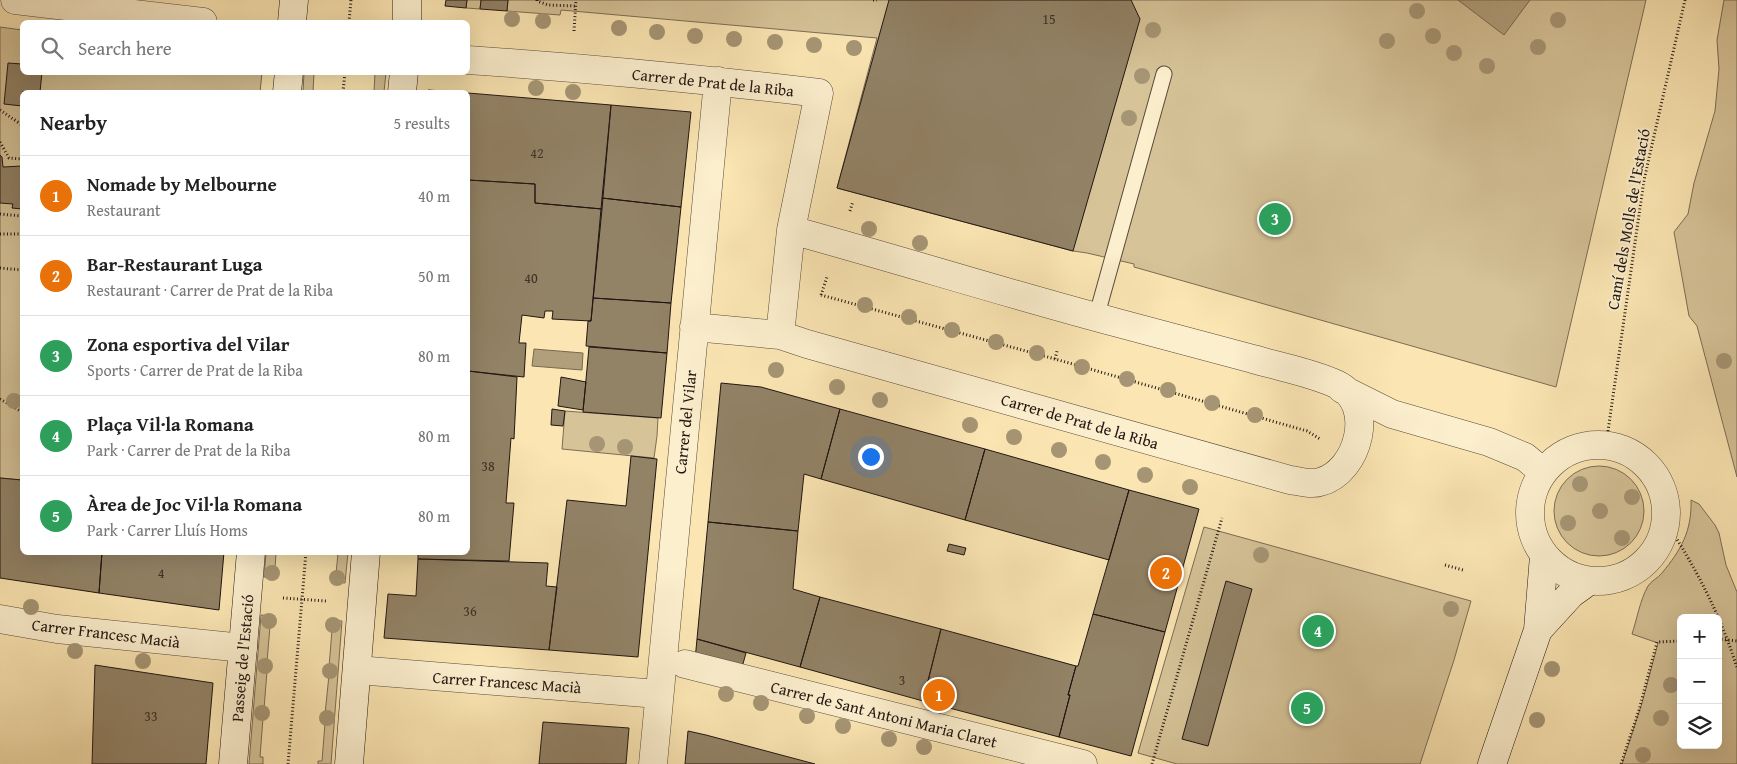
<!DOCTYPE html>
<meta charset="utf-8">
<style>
:root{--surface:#fff;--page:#f2f2f2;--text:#222;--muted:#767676;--line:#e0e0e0;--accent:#db2777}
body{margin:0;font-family:"Gentium Book Plus",serif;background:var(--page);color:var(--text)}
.controls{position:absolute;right:15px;bottom:15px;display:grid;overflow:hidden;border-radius:8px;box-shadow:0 5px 20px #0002}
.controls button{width:45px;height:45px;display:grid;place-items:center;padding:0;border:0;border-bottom:1px solid var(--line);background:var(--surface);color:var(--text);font:25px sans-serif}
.you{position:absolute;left:870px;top:456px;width:18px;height:18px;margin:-12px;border:4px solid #fff;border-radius:50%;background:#1a73e8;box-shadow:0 0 0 8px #1a73e833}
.badge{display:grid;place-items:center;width:32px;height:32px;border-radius:50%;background:var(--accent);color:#fff;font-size:16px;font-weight:700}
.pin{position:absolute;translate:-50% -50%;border:2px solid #fff;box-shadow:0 1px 5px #0006}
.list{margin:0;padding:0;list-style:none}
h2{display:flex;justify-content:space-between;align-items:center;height:65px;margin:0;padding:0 20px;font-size:21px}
h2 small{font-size:16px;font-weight:400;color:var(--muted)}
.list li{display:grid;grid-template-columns:32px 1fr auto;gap:15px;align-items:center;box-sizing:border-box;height:80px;padding:0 20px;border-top:1px solid var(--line)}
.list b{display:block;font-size:19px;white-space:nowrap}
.list p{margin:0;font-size:16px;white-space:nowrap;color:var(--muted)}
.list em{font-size:16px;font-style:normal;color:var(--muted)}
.icon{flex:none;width:28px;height:28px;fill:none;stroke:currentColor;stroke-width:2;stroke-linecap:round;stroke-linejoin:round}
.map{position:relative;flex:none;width:1737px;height:764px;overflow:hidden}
.search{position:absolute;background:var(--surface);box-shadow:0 5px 20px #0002;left:20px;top:20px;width:450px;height:55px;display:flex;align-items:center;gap:12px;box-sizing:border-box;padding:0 18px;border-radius:8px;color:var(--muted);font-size:19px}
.panel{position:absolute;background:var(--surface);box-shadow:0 5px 20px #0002;left:20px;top:90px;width:450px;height:465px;border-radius:8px}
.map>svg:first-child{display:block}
</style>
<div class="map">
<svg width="1737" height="764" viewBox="0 0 1737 764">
<rect width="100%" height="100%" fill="#fbe6b3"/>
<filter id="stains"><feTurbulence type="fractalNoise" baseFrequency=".004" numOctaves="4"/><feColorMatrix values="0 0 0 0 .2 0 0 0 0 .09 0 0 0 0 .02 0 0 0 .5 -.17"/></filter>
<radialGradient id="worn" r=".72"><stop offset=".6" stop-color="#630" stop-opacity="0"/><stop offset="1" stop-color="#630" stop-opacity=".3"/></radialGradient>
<!-- green -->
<path fill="#d6c398" stroke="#7c6c55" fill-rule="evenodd" d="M467,0H481L480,9L466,8Z
M508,0H1646L1556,387L1134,267V264L1087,253L1073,251L837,188L877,38L561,10L560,15L507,11Z
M1724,0H1737V477L1697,326L1689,316L1674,232L1688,214L1694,183L1715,111L1719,69L1717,40Z
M0,27L22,30V72L262,73L260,92H22V480L0,478Z
M304,73H314L313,92H303Z
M375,73H386L384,92H374Z
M565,411L658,418L657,436L654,458L562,449Z
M1554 511a45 45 0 1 1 90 0a45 45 0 1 1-90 0Z
M1691,500L1699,504L1715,525L1719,533L1726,565L1737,592V764H1622L1642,703L1658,643L1632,634C1637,619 1640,600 1648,586C1651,581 1658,578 1662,573C1681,550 1692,531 1691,500ZM1681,618H1718V745H1681Z
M1204,527L1471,601L1454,660L1420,764H1177L1138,753Z
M266,553H276L275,569H278L277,577H264Z
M338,553H348L345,583L332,582L333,574H336Z
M261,615L274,616L273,626H270L267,662L270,663V671H267L264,709H267L266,718H263L260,757H263V764H249Z
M329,620L342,621L331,764H318V761H322L325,723L322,722V714H325L329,675H325L326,667H329L332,630L328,629Z"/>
<!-- water -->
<path fill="#b19f7c" stroke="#776852" d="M1458,0H1530L1504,35Z
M534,349L583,353L582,370L532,366Z"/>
<!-- building -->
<path fill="#928266" stroke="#211612" d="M446,0H467L466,8L445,6Z
M481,0H508L507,11L480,9Z
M889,0H1131L1140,19L1073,251L837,188Z
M8,63L22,64V72H42L40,92H22V106L4,104Z
M428,90L455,92H466H428Z
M468,93L611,105L602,209L535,203V184L468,180Z
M611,105L691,112L681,207L602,198Z
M0,155L2,157L3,167L22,166V209L12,208L13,204L0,203Z
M468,180L535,184V203L602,209L591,321L552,319L553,311H545L544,318L522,315L519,343H526L524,377L468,371Z
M602,198L681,207L671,303L593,298Z
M593,298L671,303L667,353L586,346L588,321H591Z
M589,347L667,353L661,418L583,412Z
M468,371L517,377L514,439L511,438L506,503H514L509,561L418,559V552H468Z
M561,377L586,382L583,410L558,406Z
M721,383L761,387L840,409L821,479L804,474L798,531L708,522Z
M552,409L565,411L563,426L551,425Z
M840,409L985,449L965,520L821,479Z
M985,449L1129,490L1109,560L965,520Z
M631,456L657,459L638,657L549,650L567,500L626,506Z
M0,478L22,480V552H102L99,593L0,578Z
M1129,490L1199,509L1165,632L1093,614Z
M708,522L798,531L793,589L820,597L800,667L697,639Z
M949,544L966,548L964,555L947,551Z
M102,552H224L219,610L99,593Z
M418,559L548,563L546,586L557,587L549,650L384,638L388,594L416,596Z
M1226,581L1252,589L1208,746L1182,739Z
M820,597L941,629L923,701L800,667Z
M1093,614L1165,632L1131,756L1059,737L1070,695H1068L1076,666H1078Z
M941,629L1076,666L1068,695H1070L1059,737L923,701Z
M697,639L746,653L741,671L695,660Z
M95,665L213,683L206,764H92Z
M543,722L629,728L626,764H539Z
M688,731L706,735L815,764H685Z"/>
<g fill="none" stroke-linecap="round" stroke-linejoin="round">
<!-- lane casing -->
<g stroke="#584a3a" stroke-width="17">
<path id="lane" d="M1096,318L1164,74"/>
</g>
<!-- street casing -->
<g stroke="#584a3a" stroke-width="29">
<path id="street" d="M15,0L203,22
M468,60C585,68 702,79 819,93L791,230L780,335
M694,327L780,335L807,344L1290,480C1299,481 1311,485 1320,482C1359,472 1377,403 1336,384C1310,372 1280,367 1253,359C1208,347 1163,335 1118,323C1008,294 901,260 791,230
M1342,389L1392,414L1489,442L1525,457L1542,471
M1530 513a68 68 0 1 1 136 0a68 68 0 1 1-136 0Z
M0,619L57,629L243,648
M685,664L1083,764
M357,670L658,694
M653,764L718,81"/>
</g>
<!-- secondary casing -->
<g stroke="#211612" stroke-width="29">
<path id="secondary" d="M292,22L294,0
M407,22V0
M287,92L289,72
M402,92L404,72
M1538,630L1571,594L1589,581
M233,764L251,552
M349,764L366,552
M1492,764L1538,630L1544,556"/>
</g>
<!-- path -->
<path stroke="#211612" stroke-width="3" stroke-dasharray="1 2.5" stroke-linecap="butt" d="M537,0V1L548,5L576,6
M873,0H877
M349,22L351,0
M574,31L576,0
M343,92L345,72
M0,110L22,125
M0,142L9,158L22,159
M850,211L853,201
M0,214L22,216
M0,234H22
M0,268L22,270
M821,295L1055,359L1307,431L1320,439
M821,295L827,277
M1055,359L1057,351
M0,399L22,412
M1606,445L1644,180L1685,0
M1666,522C1696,568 1721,616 1737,668
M1445,565L1463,570
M283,598L326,601
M1718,639L1737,641
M288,764L306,552
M1152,764L1222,518
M1621,764L1639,710L1657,642L1681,641"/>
<!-- lane -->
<use href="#lane" stroke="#fcefce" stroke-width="15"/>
<!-- street -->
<use href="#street" stroke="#fcefce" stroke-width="28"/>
<!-- secondary -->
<use href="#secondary" stroke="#fcefce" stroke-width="28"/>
</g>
<!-- trees -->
<g fill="#a69574">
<circle cx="1417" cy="11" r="8"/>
<circle cx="512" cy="19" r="8"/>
<circle cx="1558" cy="20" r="8"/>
<circle cx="543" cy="21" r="8"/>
<circle cx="619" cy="28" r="8"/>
<circle cx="1153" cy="30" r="8"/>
<circle cx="657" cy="32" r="8"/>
<circle cx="695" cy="36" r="8"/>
<circle cx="1433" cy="36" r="8"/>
<circle cx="734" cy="39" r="8"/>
<circle cx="1387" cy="41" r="8"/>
<circle cx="775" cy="42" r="8"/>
<circle cx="814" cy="45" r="8"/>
<circle cx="1538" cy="47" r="8"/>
<circle cx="854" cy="48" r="8"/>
<circle cx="1454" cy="53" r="8"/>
<circle cx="1487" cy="66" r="8"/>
<circle cx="1142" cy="76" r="8"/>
<circle cx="536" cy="88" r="8"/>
<circle cx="573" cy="92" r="8"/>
<circle cx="1129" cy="118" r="8"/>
<circle cx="869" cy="229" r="8"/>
<circle cx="920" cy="243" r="8"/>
<circle cx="865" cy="305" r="8"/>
<circle cx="909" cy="317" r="8"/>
<circle cx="952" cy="330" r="8"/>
<circle cx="996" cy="342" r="8"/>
<circle cx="1037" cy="353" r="8"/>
<circle cx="1724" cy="361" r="8"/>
<circle cx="1082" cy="367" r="8"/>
<circle cx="776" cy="370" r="8"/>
<circle cx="1127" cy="379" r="8"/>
<circle cx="837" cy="387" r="8"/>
<circle cx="1168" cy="390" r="8"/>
<circle cx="880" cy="400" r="8"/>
<circle cx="14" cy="401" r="8"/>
<circle cx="1212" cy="403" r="8"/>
<circle cx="1255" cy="415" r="8"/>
<circle cx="970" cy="425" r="8"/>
<circle cx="1014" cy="437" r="8"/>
<circle cx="597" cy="444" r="8"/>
<circle cx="625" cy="447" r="8"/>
<circle cx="1059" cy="450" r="8"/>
<circle cx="1103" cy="462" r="8"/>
<circle cx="1145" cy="475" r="8"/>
<circle cx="1580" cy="484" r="8"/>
<circle cx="1190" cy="487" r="8"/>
<circle cx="1632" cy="497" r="8"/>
<circle cx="1600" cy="511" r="8"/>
<circle cx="1568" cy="523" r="8"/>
<circle cx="1622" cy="538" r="8"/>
<circle cx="1261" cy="555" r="8"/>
<circle cx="272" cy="573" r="8"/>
<circle cx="337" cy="578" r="8"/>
<circle cx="31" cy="607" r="8"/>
<circle cx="1451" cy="609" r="8"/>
<circle cx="269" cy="621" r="8"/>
<circle cx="333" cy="625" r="8"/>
<circle cx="75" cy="651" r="8"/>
<circle cx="143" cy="661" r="8"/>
<circle cx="265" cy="666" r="8"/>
<circle cx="1552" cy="669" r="8"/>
<circle cx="330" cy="671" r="8"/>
<circle cx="1671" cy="685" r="8"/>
<circle cx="726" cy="694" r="8"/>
<circle cx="761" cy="703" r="8"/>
<circle cx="262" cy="713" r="8"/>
<circle cx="807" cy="716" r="8"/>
<circle cx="327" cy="718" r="8"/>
<circle cx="1661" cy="718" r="8"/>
<circle cx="1537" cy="720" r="8"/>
<circle cx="843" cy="726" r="8"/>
<circle cx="889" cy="739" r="8"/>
<circle cx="924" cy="747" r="8"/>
<circle cx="1643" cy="755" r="8"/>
</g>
<g text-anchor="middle" stroke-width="4" stroke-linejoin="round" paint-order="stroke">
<!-- number labels -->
<g font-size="14" fill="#3d3127">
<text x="1049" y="24">15</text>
<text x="537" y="158">42</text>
<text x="531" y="283">40</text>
<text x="488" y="471">38</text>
<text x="161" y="578">4</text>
<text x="470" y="616">36</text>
<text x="902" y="685">3</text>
<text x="151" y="721">33</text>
</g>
<!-- street labels -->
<g font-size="16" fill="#211612" stroke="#fcefce">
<text transform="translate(713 82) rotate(6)" y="6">Carrer de Prat de la Riba</text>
<text transform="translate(1628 219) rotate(-80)" y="6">Camí dels Molls de l'Estació</text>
<text transform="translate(1080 421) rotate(16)" y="6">Carrer de Prat de la Riba</text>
<text transform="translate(685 422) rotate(-84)" y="6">Carrer del Vilar</text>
<text transform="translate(106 633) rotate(7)" y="6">Carrer Francesc Macià</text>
<text transform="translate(242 658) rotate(-85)" y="6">Passeig de l'Estació</text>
<text transform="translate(507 682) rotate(4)" y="6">Carrer Francesc Macià</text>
<text transform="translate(884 714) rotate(14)" y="6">Carrer de Sant Antoni Maria Claret</text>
</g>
</g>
<rect width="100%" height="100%" filter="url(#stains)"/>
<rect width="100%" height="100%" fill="url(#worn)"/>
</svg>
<div class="controls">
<button>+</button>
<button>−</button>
<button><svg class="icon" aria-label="layers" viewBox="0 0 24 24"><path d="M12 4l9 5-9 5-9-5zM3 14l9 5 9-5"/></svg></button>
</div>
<div class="you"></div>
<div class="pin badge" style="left:939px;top:695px;background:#e8710a">1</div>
<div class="pin badge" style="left:1166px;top:573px;background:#e8710a">2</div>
<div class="pin badge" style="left:1275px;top:219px;background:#2e9e5b">3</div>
<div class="pin badge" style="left:1318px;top:631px;background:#2e9e5b">4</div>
<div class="pin badge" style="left:1307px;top:708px;background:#2e9e5b">5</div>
<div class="search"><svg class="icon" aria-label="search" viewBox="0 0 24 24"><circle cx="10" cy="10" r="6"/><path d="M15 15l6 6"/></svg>Search here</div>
<section class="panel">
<h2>Nearby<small>5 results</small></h2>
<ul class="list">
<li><span class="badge" style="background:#e8710a">1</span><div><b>Nomade by Melbourne</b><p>Restaurant</p></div><em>40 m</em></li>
<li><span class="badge" style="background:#e8710a">2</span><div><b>Bar-Restaurant Luga</b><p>Restaurant · Carrer de Prat de la Riba</p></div><em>50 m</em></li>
<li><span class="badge" style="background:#2e9e5b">3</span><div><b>Zona esportiva del Vilar</b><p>Sports · Carrer de Prat de la Riba</p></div><em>80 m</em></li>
<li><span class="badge" style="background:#2e9e5b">4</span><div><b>Plaça Vil·la Romana</b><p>Park · Carrer de Prat de la Riba</p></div><em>80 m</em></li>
<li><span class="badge" style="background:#2e9e5b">5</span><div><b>Àrea de Joc Vil·la Romana</b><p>Park · Carrer Lluís Homs</p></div><em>80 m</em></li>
</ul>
</section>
</div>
